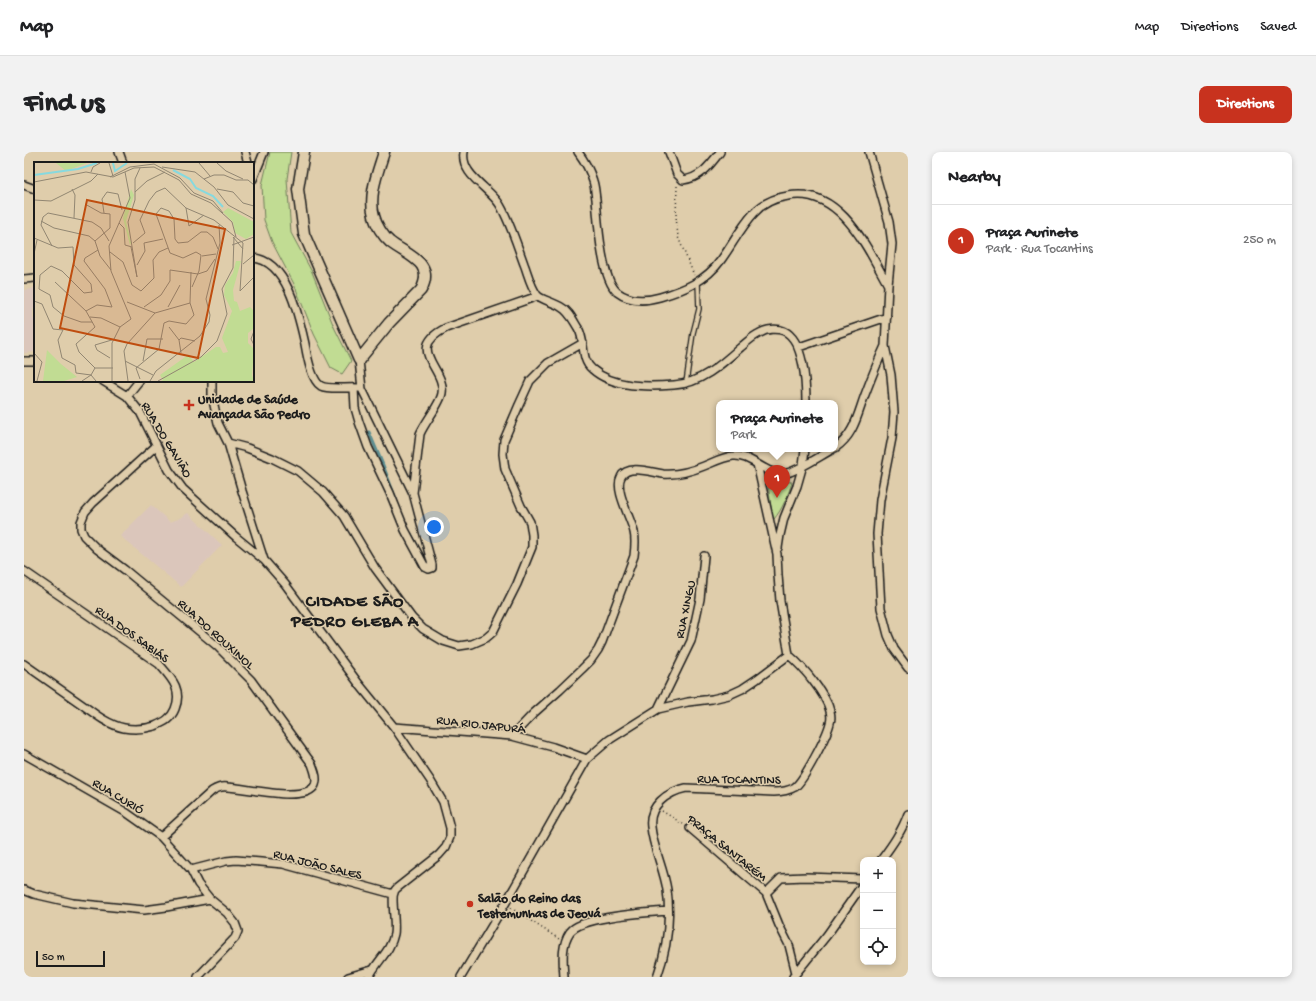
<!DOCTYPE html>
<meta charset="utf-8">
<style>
:root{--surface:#fff;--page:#f2f2f2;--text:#202124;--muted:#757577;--line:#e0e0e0;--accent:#c8321e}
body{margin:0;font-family:"Gochi Hand",sans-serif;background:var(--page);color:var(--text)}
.controls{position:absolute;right:12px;bottom:12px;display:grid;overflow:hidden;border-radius:8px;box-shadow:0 2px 6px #0003}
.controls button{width:36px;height:36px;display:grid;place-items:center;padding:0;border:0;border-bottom:1px solid var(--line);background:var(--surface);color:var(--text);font:20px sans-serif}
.scale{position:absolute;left:12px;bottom:10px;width:69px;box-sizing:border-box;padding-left:4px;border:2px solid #1c1c1c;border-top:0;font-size:11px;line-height:14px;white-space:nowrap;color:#1c1c1c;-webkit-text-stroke:3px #dfcdab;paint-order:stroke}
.you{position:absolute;left:410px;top:375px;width:14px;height:14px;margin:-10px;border:3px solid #fff;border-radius:50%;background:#1a73e8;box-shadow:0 0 0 6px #1a73e833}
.badge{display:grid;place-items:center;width:26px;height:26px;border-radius:50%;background:var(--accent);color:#fff;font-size:13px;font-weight:700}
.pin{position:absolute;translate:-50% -33px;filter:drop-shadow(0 1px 2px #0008)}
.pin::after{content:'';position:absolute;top:21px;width:14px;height:12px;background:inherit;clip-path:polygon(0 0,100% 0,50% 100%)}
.popup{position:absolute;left:692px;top:248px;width:122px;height:52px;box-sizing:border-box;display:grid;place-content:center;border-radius:8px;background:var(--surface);filter:drop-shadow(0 1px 3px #0005);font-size:13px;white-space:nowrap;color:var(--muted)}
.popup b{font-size:15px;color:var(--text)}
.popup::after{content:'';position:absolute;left:50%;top:100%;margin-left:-8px;border:8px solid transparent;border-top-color:var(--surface)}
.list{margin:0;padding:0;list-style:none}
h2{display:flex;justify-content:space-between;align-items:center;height:52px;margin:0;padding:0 16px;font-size:17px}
h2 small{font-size:13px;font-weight:400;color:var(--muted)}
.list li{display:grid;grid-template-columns:26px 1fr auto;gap:12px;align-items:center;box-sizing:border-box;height:72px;padding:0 16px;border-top:1px solid var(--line)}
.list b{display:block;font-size:15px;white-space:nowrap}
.list p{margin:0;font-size:13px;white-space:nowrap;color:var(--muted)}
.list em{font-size:13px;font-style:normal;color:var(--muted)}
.icon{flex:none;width:22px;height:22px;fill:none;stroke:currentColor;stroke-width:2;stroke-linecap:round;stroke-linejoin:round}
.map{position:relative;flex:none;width:884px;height:825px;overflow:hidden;border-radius:8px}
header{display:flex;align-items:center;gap:24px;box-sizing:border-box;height:56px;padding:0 20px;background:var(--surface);border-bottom:1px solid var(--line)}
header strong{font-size:19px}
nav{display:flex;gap:22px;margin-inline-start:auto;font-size:14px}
.intro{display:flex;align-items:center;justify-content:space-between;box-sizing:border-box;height:96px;padding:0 24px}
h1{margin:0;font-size:28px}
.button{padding:10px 18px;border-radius:8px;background:var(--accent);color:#fff;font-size:14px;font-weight:700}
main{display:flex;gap:24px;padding:0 24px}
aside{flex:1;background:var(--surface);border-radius:8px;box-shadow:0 2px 6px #0003}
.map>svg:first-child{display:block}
</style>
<header>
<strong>Map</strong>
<nav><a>Map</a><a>Directions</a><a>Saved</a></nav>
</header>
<div class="intro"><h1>Find us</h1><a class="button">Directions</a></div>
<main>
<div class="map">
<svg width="884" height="825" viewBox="0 0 884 825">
<rect width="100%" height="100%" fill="#dfcdab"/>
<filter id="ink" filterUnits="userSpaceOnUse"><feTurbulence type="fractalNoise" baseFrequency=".025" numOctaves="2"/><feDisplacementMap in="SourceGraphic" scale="8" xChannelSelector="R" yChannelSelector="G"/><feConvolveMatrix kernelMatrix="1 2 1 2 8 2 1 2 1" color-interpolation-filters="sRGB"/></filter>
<g filter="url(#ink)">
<!-- built -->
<path fill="#dbc6bb" d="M10,135L11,157H9V167H11V200L0,201V138L8,137Z
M127,353L146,370L154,367L164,361L198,393L157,435L96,384Z"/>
<!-- green -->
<path fill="#c1dc93" stroke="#6e7c58" d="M246,0H267L263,27L267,81L288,120L310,175L327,209L318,222L307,216L290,182L270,132L248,90L240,68L238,33Z
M755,329L768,330C765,341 758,358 750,367L748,363L744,331Z"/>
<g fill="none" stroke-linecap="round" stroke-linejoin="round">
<!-- stream -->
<path stroke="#5c8d90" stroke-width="3" d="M345,280L359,313L372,347
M387,382L393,394"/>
<!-- lane casing -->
<g stroke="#1c1c1c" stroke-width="6">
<path id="lane" d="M662,231L669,181L675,157L674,130"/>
</g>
<!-- street casing -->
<g stroke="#1c1c1c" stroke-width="10">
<path id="street" d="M95,0L99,11
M221,0L224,11
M440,0C436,23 466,36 476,53C486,70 493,93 500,112C504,122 506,133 513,143C516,147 531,151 537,155C545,159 549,168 554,176C562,189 556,207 568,217C589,236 624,235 650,233C676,232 698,212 717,195C723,190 729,184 736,181C742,177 753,176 760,179C780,188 782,232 782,251
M554,0C560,8 566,19 569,29C571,35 571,41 572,47C574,69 577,126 593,140C606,150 622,149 636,145C660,138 682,129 697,108C708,93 717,75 730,61C739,51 750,46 764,44C816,34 843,96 864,133
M645,0L653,22L659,28C677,26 686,13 696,0
M845,0L865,70L868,92L864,133L861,194L867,223L870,260L868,286L856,348L853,382L857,456L864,483L870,497L884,516
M229,27L240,0
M0,33L11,37
M229,106C263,108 275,165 281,192C283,203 287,228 297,234C305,238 324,235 334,236
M0,127L11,126
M775,195L863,165
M0,209H11
M79,229L103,244L116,260L145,318L159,337L212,385L240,408
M188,229V244L194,271L204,291L218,339L240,408L261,432L335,532L370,575L406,628L419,650L426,676V685L422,695L415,703L373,736C372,737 370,739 370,741C367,746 372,772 370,782C367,799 352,810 345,825
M330,236L331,256L335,270L344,295L366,341L381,378L401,415L405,417L408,416V413L389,341L338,237L335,208
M103,244L115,229
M204,291L223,296L248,306L274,319L299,340L320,364L351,416L388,466L399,477L419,489L435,494L448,492L462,486L469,480L493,432L508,395V383L506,370L497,354L481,317L479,302L480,288L495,253L506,229L524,211L559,191
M132,294L69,351L61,360L57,370V377L60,384L73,397L101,418L193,494L227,528L288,612C290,618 294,626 291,633C282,652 220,635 203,635C197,634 193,636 188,639L137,685
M811,296C831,283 834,260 842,240C848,224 854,209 861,194
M389,341L396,282C401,270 417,251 418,241C422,216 380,197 422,176L514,144
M754,396L756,383L760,366L773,334L779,313L781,297
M0,419L135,512C147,526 159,537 151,557C147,567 140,570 131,574C121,577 111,578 100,576C85,573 72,563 60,554C40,540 20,526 0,512
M634,557L667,489L676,447L680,404
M370,575L488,584L529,595L563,607
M488,584L510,561L536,538L558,517L567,508L574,498L578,490L610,404C611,396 612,388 610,380C607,366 590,338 597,325C603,312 627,320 639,322C653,323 668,319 680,314C690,310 699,305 709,304C721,303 729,310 740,316C746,320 756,323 763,321C777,317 796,304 809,297
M0,602L103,661L137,685L167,718L174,732L186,747L203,761L211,771L214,779L211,786L174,825
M666,676L742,741
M857,708C868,693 878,679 884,662
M167,718L202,709L212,708L237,710L259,712L369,742
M0,738L10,742L49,751L120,758L142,755L186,747
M772,821L765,793L755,773L742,741L757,726L782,725L839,727
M324,825L348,818
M437,825L481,752L563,607L585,588L634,557L664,550L688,547L705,543L718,537L733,527L765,503
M540,825C539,810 537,793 546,780C558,764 623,761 644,759
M633,825C643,797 647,767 643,738C640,717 629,696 627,675C624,654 643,640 662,636L750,640C758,640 764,639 771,635C780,628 803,584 806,571C807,568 807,563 806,559C802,542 779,515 765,503L756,449L754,423L753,402L733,312
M769,825L803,783L839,732"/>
</g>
<!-- secondary casing -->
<g stroke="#1c1c1c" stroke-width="13">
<path id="secondary" d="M280,0L274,37L280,82L335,208L365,171L397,138C412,110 382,103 366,90C359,84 352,73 350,64C344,43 354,20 360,0"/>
</g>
<!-- path -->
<path stroke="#1c1c1c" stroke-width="1.5" stroke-dasharray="1 3" stroke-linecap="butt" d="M653,34L652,64L654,85L670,123
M638,659L659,672
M487,756L535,787"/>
<!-- lane -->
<use href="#lane" stroke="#dfcdab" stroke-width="3.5"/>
<!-- street -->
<use href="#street" stroke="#dfcdab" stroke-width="7"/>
<!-- secondary -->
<use href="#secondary" stroke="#dfcdab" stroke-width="10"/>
</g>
</g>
<!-- markers -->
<g fill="#c8321e" stroke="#dfcdab" stroke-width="1.5">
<path d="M163 247h4v4h4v4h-4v4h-4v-4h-4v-4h4z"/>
<circle cx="446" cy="752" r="4"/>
</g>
<g text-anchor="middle" stroke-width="3" stroke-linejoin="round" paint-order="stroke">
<!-- poi labels -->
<g font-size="13" font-weight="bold" fill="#1c1c1c" stroke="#dfcdab" text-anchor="start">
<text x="174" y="251">Unidade de Saúde<tspan x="174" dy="15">Avançada São Pedro</tspan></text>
<text x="454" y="750">Salão do Reino das<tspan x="454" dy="15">Testemunhas de Jeová</tspan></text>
</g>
<!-- street labels -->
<g font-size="13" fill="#1c1c1c" stroke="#dfcdab">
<text transform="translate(144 287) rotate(59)" y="5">RUA DO GAVIÃO</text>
<text transform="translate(660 457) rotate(-78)" y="5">RUA XINGU</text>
<text transform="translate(109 481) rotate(36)" y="5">RUA DOS SABIÁS</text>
<text transform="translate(193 481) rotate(42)" y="5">RUA DO ROUXINOL</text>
<text transform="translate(457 571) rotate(6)" y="5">RUA RIO JAPURÁ</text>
<text transform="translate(715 626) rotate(1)" y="5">RUA TOCANTINS</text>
<text transform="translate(95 643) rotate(31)" y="5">RUA CURIÓ</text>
<text transform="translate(704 695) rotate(39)" y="5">PRAÇA SANTARÉM</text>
<text transform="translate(294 711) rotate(14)" y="5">RUA JOÃO SALES</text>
</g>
<!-- district labels -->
<g font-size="17" font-weight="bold" letter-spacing="1" fill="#1c1c1c" stroke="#dfcdab">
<text x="331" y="454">CIDADE SÃO<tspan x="331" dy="20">PEDRO GLEBA A</tspan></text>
</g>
</g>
<!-- overview -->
<g transform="translate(10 10)">
<rect width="220" height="220" fill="#dfcdab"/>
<path d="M22,1H53L32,9ZM97,27L100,33L92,59L97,81L96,83L89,56ZM194,46L220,60V72L212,77L201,71L199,60L189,50ZM202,99H207L199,128L200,139L203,140L206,149L216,145L220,149V166L214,171V181L220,187L218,213L220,219H127L129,218L126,213L154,193L160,200L182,185H186L189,191L194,190L188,176L198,149L190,133L191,123L199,111ZM13,188L27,202L43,215L30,219H9Z" fill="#c1dc93"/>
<path fill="none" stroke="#87d9de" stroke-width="2" d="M79,1L81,9L93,1M139,8L156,17L162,26L179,34L189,45M0,13L44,7L63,1"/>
<path fill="none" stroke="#918672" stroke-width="1" d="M75,1L79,14M165,1L176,14M183,1L192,9L209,17M128,5L161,10L180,25L194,43L220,57M57,10L59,5L66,1M76,15L96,5L120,2L146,16L160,31L179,39L189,51M170,17L180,13H190L202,18H214L220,23M0,20L52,10L79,15L100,6L120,5L145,18L157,32L177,41L198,60L202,75M38,27L41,33L40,56M183,27L199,30L209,41L220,44M101,30L113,19L131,10M68,37L73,30L84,32L88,48M68,37L70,51M0,38L17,39L57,19L64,12M51,42L67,51L76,52V66L61,79M152,46L155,64L170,53M7,59L20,66L55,74L61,79L66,94L77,108M85,61L90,66L91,83L98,85M199,75L209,87M0,76L24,86L39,85L40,103L57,122L58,130L50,131L28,109L17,104L6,113L5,127L16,133L19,145L30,154L47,160H58M99,81L111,71L106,58L115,39L122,30L131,26L152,46L180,58L209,81M209,81L206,129L220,115M198,83L220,75M18,84L7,63L9,55L14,51L58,60L67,66L75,79M97,85L103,115M76,90L89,100L98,123L107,129L120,116L119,98L125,90L134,86M0,92L3,78M168,94L182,92M209,102L220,93M103,103L111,89L110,81L129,77M103,115L94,60L101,38V17L106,6M21,120L52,149L61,165L42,182L45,190L61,206L57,213L48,219M158,125L165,109L167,93L162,90L149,96L136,91L122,52L127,46L135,49L140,57L141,77L144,81L154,80L167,70H173L179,75L184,87M0,139L8,142L19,167L29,168L24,178L28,196L41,203L42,211L57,213L62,219M93,140L121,151M110,145L127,133L136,119V108L164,112L173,109L181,97M134,145L146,123M52,149L63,143L78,145L71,127L50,99L51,96L64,88M56,155L67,156L86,165M135,165L145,178M220,169L217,177L220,183M0,191L8,200L3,219M147,191L145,178L147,176L161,179M76,196L63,188L61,183L81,177M91,199L119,213M109,199L113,177H129M61,206H79M106,217L102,206L125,187L130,161L135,159L152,162L160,153L156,141L157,110M78,219V181L86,165L97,157L77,109L75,84L96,36L91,10M94,219L90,189L93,182L121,151L156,141M116,219L122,209L166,174L175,160L176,153L172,137L186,81L185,63M124,219L167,195L183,179L193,152L188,127L199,106L200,75"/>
<path fill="#bf4d0f" fill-opacity="0.15" stroke="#bf4d0f" stroke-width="2" d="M53,38L191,67L164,196L26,166Z"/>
<rect width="220" height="220" fill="none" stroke="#1c1c1c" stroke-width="2"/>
</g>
</svg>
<div class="controls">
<button>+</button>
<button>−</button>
<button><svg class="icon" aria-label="locate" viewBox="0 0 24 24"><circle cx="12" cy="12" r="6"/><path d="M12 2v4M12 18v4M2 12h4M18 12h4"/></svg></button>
</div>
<div class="scale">50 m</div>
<div class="you"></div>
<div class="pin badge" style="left:753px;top:346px">1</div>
<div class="popup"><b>Praça Aurinete</b>Park</div>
</div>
<aside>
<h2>Nearby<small></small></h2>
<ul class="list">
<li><span class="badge">1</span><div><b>Praça Aurinete</b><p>Park · Rua Tocantins</p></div><em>250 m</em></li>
</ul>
</aside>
</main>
